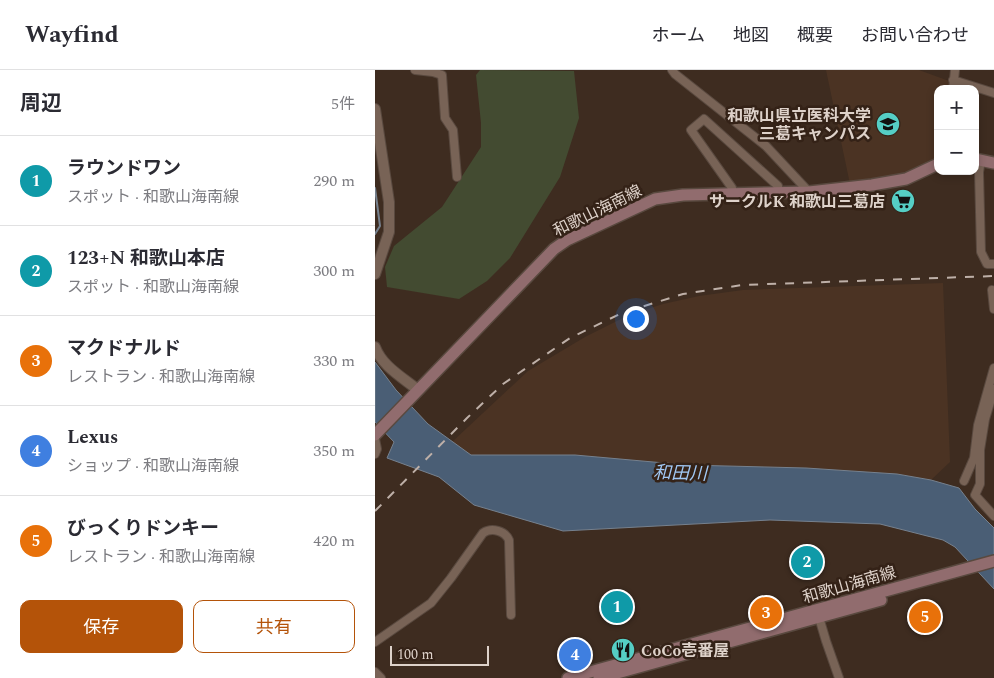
<!DOCTYPE html>
<html lang="ja">
<meta charset="utf-8">
<style>
:root{--surface:#fff;--page:#f7f7f7;--text:#2b2b33;--muted:#7c7c81;--line:#e1e1e2;--accent:#b45309}
body{margin:0;font-family:Spectral,"Noto Sans JP",serif;background:var(--page);color:var(--text)}
.controls{position:absolute;right:15px;top:15px;display:grid;overflow:hidden;border-radius:10px;box-shadow:0 2px 8px #0003}
.controls button{width:45px;height:45px;display:grid;place-items:center;padding:0;border:0;border-bottom:1px solid var(--line);background:var(--surface);color:var(--text);font:25px sans-serif}
.scale{position:absolute;left:15px;bottom:12px;width:99px;box-sizing:border-box;padding-left:5px;border:2px solid #ded2ca;border-top:0;font-size:14px;line-height:18px;white-space:nowrap;color:#ded2ca;-webkit-text-stroke:4px #342217;paint-order:stroke}
.you{position:absolute;left:260px;top:248px;width:18px;height:18px;margin:-12px;border:4px solid #fff;border-radius:50%;background:#1a73e8;box-shadow:0 0 0 8px #1a73e833}
.badge{display:grid;place-items:center;width:32px;height:32px;border-radius:50%;background:var(--accent);color:#fff;font-size:16px;font-weight:700}
.pin{position:absolute;translate:-50% -50%;border:2px solid #fff;box-shadow:0 1px 5px #0006}
.list{margin:0;padding:0;list-style:none}
h2{display:flex;justify-content:space-between;align-items:center;height:65px;margin:0;padding:0 20px;font-size:21px}
h2 small{font-size:16px;font-weight:400;color:var(--muted)}
.list li{display:grid;grid-template-columns:32px 1fr auto;gap:15px;align-items:center;box-sizing:border-box;height:90px;padding:0 20px;border-top:1px solid var(--line)}
.list b{display:block;font-size:19px;white-space:nowrap}
.list p{margin:0;font-size:16px;white-space:nowrap;color:var(--muted)}
.list em{font-size:16px;font-style:normal;color:var(--muted)}
.actions{display:flex;gap:10px;padding:15px 20px}
.actions a{flex:1;padding:11px 0;border:1px solid var(--accent);border-radius:10px;text-align:center;font-size:18px;color:var(--accent)}
.actions .main{background:var(--accent);color:#fff}
.map{position:relative;flex:none;width:619px;height:608px;overflow:hidden}
header{display:flex;align-items:center;gap:30px;box-sizing:border-box;height:70px;padding:0 25px;background:var(--surface);border-bottom:1px solid var(--line)}
header strong{font-size:24px}
nav{display:flex;gap:28px;margin-inline-start:auto;font-size:18px}
main{display:flex}
aside{flex:1;background:var(--surface)}
.map>svg:first-child{display:block}
</style>
<header>
<strong>Wayfind</strong>
<nav><a>ホーム</a><a>地図</a><a>概要</a><a>お問い合わせ</a></nav>
</header>
<main>
<aside>
<h2>周辺<small>5件</small></h2>
<ul class="list">
<li><span class="badge" style="background:#0f9aa8">1</span><div><b>ラウンドワン</b><p>スポット · 和歌山海南線</p></div><em>290 m</em></li>
<li><span class="badge" style="background:#0f9aa8">2</span><div><b>123+N 和歌山本店</b><p>スポット · 和歌山海南線</p></div><em>300 m</em></li>
<li><span class="badge" style="background:#e8710a">3</span><div><b>マクドナルド</b><p>レストラン · 和歌山海南線</p></div><em>330 m</em></li>
<li><span class="badge" style="background:#3f7fe0">4</span><div><b>Lexus</b><p>ショップ · 和歌山海南線</p></div><em>350 m</em></li>
<li><span class="badge" style="background:#e8710a">5</span><div><b>びっくりドンキー</b><p>レストラン · 和歌山海南線</p></div><em>420 m</em></li>
</ul>
<div class="actions"><a class="main">保存</a><a>共有</a></div>
</aside>
<div class="map">
<svg width="619" height="608" viewBox="0 0 619 608">
<rect width="100%" height="100%" fill="#3e2c20"/>
<!-- built -->
<path fill="#4b3323" d="M451,0H544L574,11V19H563V89L544,98L526,104L475,114Z
M568,213L575,392L556,410L522,404L431,398L312,395L200,385H96L77,372L153,301L210,267L254,245L288,234L324,226L368,220Z"/>
<!-- green -->
<path fill="#434b31" d="M105,0L199,1L204,48L185,107L135,188L112,211L84,229L12,217L10,197L19,176L67,137L106,77V53L101,5Z"/>
<!-- water -->
<path fill="#4a5e75" stroke="#76818e" d="M0,292L21,320L53,354L96,385H200L312,395L431,398L522,404L556,410L584,418L600,439L619,458V519L580,477L568,470L505,454L395,450L188,461L99,435L64,407L12,388L19,372L0,352Z"/>
<g fill="none" stroke-linecap="round" stroke-linejoin="round">
<!-- stream -->
<path stroke="#76818e" stroke-width="2" d="M0,118L5,156L0,164"/>
<!-- minor casing -->
<g stroke="#59493f" stroke-width="10">
<path id="minor" d="M40,0L58,2L67,5L70,48L78,60L82,107
M297,0L300,4L391,76L434,122
M578,10L619,23
M578,19L580,0
M606,90L604,102L606,182L612,194H619
M357,124V118L316,60L329,49L403,116L404,123
M617,220L619,239
M619,319L610,349L605,380V414L600,425L619,446
M0,369L2,379L0,384
M589,411L599,388L603,355L619,298
M443,544L451,571L464,608
M0,572L56,533L76,508L108,463C117,457 130,461 134,470L136,545
M0,602L6,608"/>
</g>
<!-- tertiary casing -->
<g stroke="#59493f" stroke-width="12">
<path id="tertiary" d="M0,39L14,132V162L0,204
M0,277C7,296 27,307 43,320"/>
</g>
<!-- secondary casing -->
<g stroke="#59493f" stroke-width="14">
<path id="secondary" d="M600,89L619,93
M0,365L179,179L192,170L280,129L308,125L434,122L497,115L531,109L563,94
M193,608L619,491
M224,608L506,530"/>
</g>
<!-- minor -->
<use href="#minor" stroke="#786356" stroke-width="8"/>
<!-- tertiary -->
<use href="#tertiary" stroke="#786356" stroke-width="10"/>
<!-- secondary -->
<use href="#secondary" stroke="#916c6e" stroke-width="11"/>
<!-- rail -->
<path stroke="#beb0a8" stroke-width="2" stroke-dasharray="9 9" stroke-linecap="butt" d="M0,441L92,348L128,314L195,268L247,243L308,224L367,215L619,206"/>
</g>
<!-- icons -->
<defs>
<g id="university-disc" transform="scale(1.25)"><circle r="9.5" fill="#55cec5" stroke="#342217"/><path d="M0-5L7-2L0 1L-7-2ZM-4 1L0 2.5L4 1V4Q0 6-4 4Z" fill="#111"/></g>
<g id="supermarket-disc" transform="scale(1.25)"><circle r="9.5" fill="#55cec5" stroke="#342217"/><path d="M-6-5.5h2.5l.6 2H6L4.5 2H-2.5L-4.4-4H-6ZM-1.5 3.2a1.3 1.3 0 1 0 .1 0ZM3 3.2a1.3 1.3 0 1 0 .1 0Z" fill="#111"/></g>
<g id="restaurant-disc" transform="scale(1.25)"><circle r="9.5" fill="#55cec5" stroke="#342217"/><path d="M-5-6h1v4h1v-4h1v4h1v-4h1v5L-1.5 .5V6h-2V.5L-5-1ZM5-6V6H3V1.5H1.5Q1.5-4 5-6Z" fill="#111"/></g>
</defs>
<g fill-rule="evenodd">
<use href="#university-disc" x="513" y="54"/>
<use href="#supermarket-disc" x="528" y="131"/>
<use href="#restaurant-disc" x="248" y="580"/>
</g>
<g text-anchor="middle" stroke-width="5" stroke-linejoin="round" paint-order="stroke">
<!-- poi labels -->
<g font-size="16" font-weight="bold" fill="#ded2ca" stroke="#342217" text-anchor="end">
<text x="496" y="51">和歌山県立医科大学<tspan x="496" dy="18">三葛キャンパス</tspan></text>
<text x="510" y="137">サークルK 和歌山三葛店</text>
<text x="266" y="586" text-anchor="start">CoCo壱番屋</text>
</g>
<!-- street labels -->
<g font-size="16" fill="#ded2ca" stroke="#342217">
<text transform="translate(222 140) rotate(-26)" y="6">和歌山海南線</text>
<text transform="translate(474 514) rotate(-16)" y="6">和歌山海南線</text>
</g>
<!-- water labels -->
<g font-size="18" font-style="italic" fill="#a1c8f4" stroke="#342217">
<text transform="translate(305 403) rotate(1)" y="6">和田川</text>
</g>
</g>
</svg>
<div class="controls">
<button>+</button>
<button>−</button>
</div>
<div class="scale">100 m</div>
<div class="you"></div>
<div class="pin badge" style="left:242px;top:537px;background:#0f9aa8">1</div>
<div class="pin badge" style="left:432px;top:492px;background:#0f9aa8">2</div>
<div class="pin badge" style="left:391px;top:543px;background:#e8710a">3</div>
<div class="pin badge" style="left:200px;top:585px;background:#3f7fe0">4</div>
<div class="pin badge" style="left:550px;top:547px;background:#e8710a">5</div>
</div>
</main>
